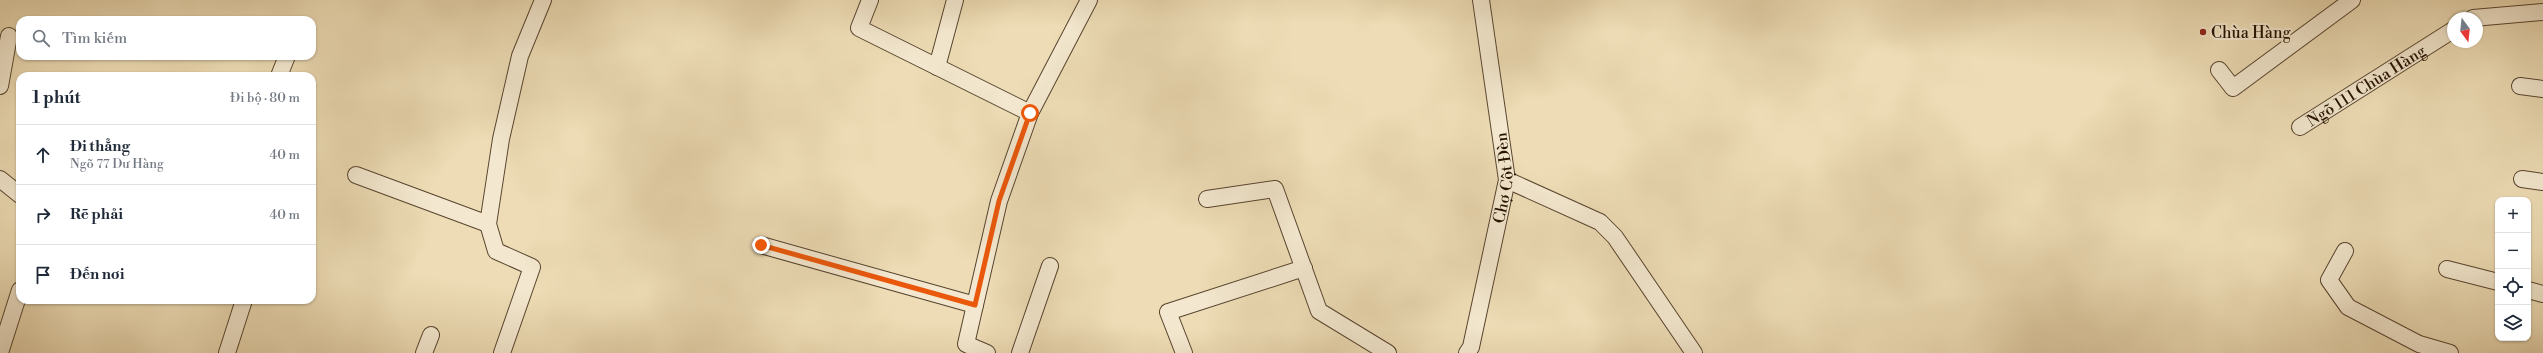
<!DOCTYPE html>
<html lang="vi">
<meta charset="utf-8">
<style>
:root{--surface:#fff;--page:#f2f2f3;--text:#1f2937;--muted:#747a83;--line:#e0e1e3}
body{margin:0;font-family:"Libre Bodoni",serif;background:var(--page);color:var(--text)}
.controls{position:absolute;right:12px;bottom:12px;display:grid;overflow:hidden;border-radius:8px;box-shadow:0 1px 3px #0004}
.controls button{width:36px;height:36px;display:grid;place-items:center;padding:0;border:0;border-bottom:1px solid var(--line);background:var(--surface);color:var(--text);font:20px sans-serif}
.compass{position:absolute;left:2447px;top:12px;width:36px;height:36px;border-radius:50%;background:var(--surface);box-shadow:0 1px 3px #0004;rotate:165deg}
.stop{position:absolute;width:12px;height:12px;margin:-9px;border:3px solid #ea580c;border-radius:50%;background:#fff}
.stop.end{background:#ea580c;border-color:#fff;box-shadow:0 1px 4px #0008}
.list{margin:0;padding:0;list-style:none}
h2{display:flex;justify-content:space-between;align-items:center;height:52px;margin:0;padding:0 16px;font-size:17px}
h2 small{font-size:13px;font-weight:400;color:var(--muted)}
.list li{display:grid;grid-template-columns:26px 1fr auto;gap:12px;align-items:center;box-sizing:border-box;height:60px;padding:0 16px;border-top:1px solid var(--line)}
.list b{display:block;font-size:15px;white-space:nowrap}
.list p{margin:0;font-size:13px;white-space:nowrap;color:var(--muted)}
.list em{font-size:13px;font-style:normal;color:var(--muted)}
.icon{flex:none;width:22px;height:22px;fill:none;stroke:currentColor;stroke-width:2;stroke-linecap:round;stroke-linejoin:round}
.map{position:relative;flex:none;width:2543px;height:353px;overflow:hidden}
.search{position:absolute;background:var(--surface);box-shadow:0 1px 3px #0004;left:16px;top:16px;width:300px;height:44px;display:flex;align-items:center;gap:10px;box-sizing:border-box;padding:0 14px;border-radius:12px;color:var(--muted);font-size:15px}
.panel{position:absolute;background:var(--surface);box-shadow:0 1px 3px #0004;left:16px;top:72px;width:300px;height:232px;border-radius:12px}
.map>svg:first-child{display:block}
</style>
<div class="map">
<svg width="2543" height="353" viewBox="0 0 2543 353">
<rect width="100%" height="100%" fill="#eddcb5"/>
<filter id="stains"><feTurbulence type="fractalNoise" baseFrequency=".005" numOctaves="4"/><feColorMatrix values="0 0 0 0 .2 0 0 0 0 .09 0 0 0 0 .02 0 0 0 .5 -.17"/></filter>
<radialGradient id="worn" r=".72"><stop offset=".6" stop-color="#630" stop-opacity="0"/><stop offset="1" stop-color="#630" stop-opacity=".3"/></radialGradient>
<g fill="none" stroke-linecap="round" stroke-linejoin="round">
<!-- service casing -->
<g stroke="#58442e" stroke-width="18">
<g id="service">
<path d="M870,0L859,28L1030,113"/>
<path d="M2473,18L2543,12"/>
<path d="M937,67L955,0"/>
<path d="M2219,70L2233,88L2352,0"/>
<path d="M279,76L287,56"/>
<path d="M0,86L9,36"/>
<path d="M2520,86L2543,89"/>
<path id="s1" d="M2300,127L2453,30"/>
<path d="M356,175L488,224"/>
<path d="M0,179L20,195"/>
<path d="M2522,179L2543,182"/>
<path d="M1507,180L1600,222L1615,237L1694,353"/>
<path d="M1207,199L1275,189L1319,311L1388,353"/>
<path d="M761,245L975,305"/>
<path d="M2345,251L2329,280L2348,307L2419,344L2450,353"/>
<path d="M2447,269L2498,282"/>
<path d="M2528,290L2543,294"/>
<path d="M0,353L20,290"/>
<path d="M227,353L244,300"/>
<path d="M424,353L431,335"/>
<path d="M502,353L532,267L496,251L488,224L501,139L520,56L543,0"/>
<path d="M987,353L966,344L999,201L1030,113L1089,0"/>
<path d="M1020,353L1050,266"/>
<path d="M1184,353L1168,312L1304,268"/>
<path id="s2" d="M1467,353L1471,347L1507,180L1481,0"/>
</g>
</g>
<!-- service -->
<use href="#service" stroke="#f3e8cf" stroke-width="16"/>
</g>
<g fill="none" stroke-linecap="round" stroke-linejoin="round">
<!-- route -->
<path stroke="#ea580c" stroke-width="5" d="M761,245L975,305L999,201L1030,113"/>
</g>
<!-- markers -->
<circle fill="#8f2418" stroke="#f3e8cf" stroke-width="1.5" cx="2203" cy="32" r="4"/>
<g text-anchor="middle" stroke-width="4" stroke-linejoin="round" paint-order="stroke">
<!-- poi labels -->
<g font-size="16" fill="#261201" stroke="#f3e8cf" text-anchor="start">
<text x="2211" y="38">Chùa Hàng</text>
</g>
<!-- street labels -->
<g font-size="16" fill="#261201" stroke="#f3e8cf">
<text dy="6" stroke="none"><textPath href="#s1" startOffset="78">Ngõ 111 Chùa Hàng</textPath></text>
<text dy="6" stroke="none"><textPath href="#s2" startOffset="180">Chợ Cột Đèn</textPath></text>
</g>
</g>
<rect width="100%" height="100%" filter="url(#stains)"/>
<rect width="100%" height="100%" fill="url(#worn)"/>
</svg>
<div class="controls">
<button>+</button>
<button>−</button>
<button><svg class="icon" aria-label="locate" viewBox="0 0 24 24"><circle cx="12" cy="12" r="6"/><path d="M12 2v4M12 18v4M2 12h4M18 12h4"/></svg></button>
<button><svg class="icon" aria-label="layers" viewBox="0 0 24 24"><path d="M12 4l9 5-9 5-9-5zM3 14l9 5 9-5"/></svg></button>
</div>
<svg class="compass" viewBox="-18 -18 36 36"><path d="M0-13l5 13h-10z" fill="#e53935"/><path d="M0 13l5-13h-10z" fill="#747a83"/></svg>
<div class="stop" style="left:1030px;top:113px"></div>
<div class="stop end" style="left:761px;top:245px"></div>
<div class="search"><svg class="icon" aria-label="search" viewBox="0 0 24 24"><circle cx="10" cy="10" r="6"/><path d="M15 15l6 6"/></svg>Tìm kiếm</div>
<section class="panel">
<h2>1 phút<small>Đi bộ · 80 m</small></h2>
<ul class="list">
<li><svg class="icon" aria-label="ahead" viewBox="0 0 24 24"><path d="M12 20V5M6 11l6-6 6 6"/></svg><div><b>Đi thẳng</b><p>Ngõ 77 Dư Hàng</p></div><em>40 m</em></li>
<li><svg class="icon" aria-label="right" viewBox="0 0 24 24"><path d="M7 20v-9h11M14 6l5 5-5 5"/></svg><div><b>Rẽ phải</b></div><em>40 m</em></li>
<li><svg class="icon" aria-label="arrive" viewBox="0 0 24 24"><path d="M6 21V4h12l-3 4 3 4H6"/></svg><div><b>Đến nơi</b></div></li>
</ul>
</section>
</div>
